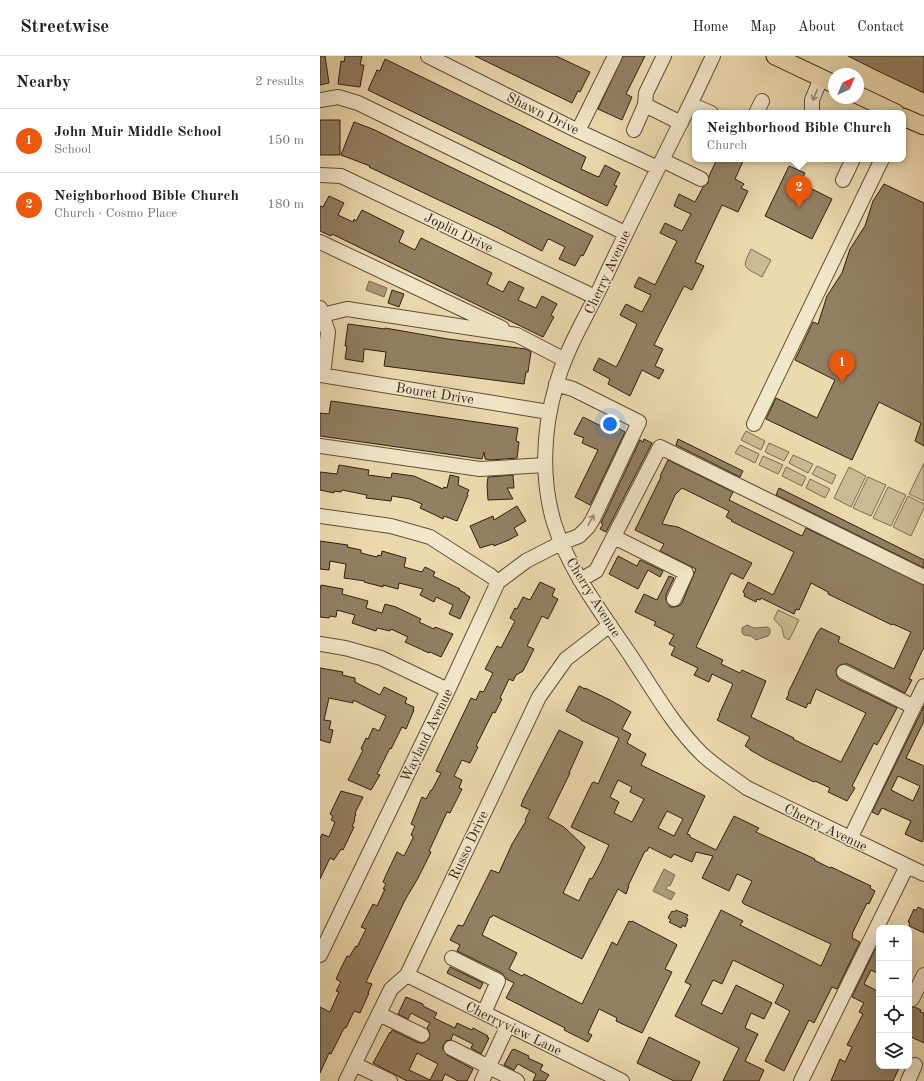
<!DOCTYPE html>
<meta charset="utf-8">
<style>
:root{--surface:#fff;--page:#f2f2f2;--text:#202124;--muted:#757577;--line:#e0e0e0;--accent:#ea580c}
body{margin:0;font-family:"Old Standard TT",serif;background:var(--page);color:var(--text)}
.controls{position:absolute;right:12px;bottom:12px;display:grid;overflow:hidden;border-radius:8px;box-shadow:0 4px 16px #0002}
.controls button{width:36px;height:36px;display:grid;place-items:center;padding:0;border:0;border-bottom:1px solid var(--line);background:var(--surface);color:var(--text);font:20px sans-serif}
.compass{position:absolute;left:508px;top:12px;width:36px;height:36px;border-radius:50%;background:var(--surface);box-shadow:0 4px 16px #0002;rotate:44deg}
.you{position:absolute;left:290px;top:368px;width:14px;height:14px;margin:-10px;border:3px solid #fff;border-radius:50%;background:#1a73e8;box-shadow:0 0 0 6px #1a73e833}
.badge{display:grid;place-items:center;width:26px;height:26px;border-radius:50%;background:var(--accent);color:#fff;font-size:13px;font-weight:700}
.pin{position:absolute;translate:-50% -33px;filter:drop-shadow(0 1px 2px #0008)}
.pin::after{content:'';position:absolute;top:21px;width:14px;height:12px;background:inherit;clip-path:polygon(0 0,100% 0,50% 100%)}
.popup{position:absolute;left:372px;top:54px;width:214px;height:52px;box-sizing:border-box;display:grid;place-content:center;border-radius:8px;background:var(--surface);filter:drop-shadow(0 1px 3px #0005);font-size:13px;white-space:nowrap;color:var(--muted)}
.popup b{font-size:15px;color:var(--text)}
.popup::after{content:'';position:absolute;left:50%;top:100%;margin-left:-8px;border:8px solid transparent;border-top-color:var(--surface)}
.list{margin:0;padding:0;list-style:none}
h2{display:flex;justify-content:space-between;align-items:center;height:52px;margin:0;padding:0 16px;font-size:17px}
h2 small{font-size:13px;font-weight:400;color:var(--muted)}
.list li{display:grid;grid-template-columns:26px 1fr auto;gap:12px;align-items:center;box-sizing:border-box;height:64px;padding:0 16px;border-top:1px solid var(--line)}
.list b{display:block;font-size:15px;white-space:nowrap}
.list p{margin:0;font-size:13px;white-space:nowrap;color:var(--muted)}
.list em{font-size:13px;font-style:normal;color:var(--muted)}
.icon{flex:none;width:22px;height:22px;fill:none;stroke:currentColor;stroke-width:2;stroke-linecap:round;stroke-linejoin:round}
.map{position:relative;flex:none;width:604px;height:1025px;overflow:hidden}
header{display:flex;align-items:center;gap:24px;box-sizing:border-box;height:56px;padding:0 20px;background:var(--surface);border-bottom:1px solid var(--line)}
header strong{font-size:19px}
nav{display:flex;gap:22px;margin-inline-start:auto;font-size:14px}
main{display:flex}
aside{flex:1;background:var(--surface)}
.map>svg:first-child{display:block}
</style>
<header>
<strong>Streetwise</strong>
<nav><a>Home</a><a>Map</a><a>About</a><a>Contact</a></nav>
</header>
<main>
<aside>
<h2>Nearby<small>2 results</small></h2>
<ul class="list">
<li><span class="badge">1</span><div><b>John Muir Middle School</b><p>School</p></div><em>150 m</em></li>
<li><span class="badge">2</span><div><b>Neighborhood Bible Church</b><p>Church · Cosmo Place</p></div><em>180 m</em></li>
</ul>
</aside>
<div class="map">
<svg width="604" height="1025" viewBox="0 0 604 1025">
<rect width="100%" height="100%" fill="#ecdaaf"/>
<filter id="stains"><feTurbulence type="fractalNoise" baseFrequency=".005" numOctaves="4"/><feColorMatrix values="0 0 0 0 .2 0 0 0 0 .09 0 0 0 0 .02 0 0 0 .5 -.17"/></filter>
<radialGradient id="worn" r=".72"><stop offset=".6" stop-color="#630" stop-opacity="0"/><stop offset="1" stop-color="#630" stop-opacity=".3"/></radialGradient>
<!-- green -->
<path fill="#ccba94" stroke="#7e6c52" d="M431,193L451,204L442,221C424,211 421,213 431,193Z
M426,375L445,385L441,394L421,384Z
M449,387L469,396L464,405L445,396Z
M420,389L439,398L435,407L415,397Z
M473,399L493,408L488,417L469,407Z
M443,400L463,409L458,418L439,409Z
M604,407V445L589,438Z
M497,410L516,419L512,428L492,418Z
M466,411L486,421L482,430L462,420Z
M529,411L546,420L531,451L514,442Z
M548,421L566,429L551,460L533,452Z
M490,423L510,433L505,442L486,432Z
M568,431L586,439L571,470L553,462Z
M588,440L604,448V452L591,480L573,471Z
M458,554L479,564L469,584L464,581L462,572L454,563Z"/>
<!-- water -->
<path fill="#ac9a79" stroke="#7b684f" d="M49,225L67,232L64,241L46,234Z
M427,569L434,572L448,571L450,573V578L448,580L436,584L431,580L424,579L422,577V572Z
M344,813L355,819L350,830L348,829L346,833L355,837L351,844L333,835Z"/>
<!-- building -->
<path fill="#928063" stroke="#311e10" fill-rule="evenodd" d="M0,0H5L9,27L0,29Z
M25,0H42L40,9H44L40,31L18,28L21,5L24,6Z
M155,0H236L270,16L260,36L258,35L252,47Z
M303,0H325L306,38L312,41L302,64L278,53Z
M528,0H604V37L558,15Z
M65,3L266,101L261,113L276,120L279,121L285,109L300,117L294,129L297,130L287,150L48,34L57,14L60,15Z
M0,64H20V99H0Z
M34,66L55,74L83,88L273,180L263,200L261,199L255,210L239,203L245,191L231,184L228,183L222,195L178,172L49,111L50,110L21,99Z
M397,103H424L415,123L424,128L421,132L428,135L418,156L402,149L375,206L384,210L372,234L364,230L334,289L343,293L335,310L344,314L339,323L322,314L310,340L288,328L290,323L273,314L279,302L296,311L299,306L317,268L300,259L306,248L322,256L331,239L314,231L319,221L335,229L357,185L340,177L345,167L362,175L371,158L354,150L359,138L375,146L383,131L388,127L389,120Z
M469,110L485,117L480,127L512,143L492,183L445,160Z
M564,128L604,147V390L595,385L601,367L559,346L532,404L446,363L456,342L497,362L515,324L475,304L493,266L498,268L507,240L522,217L530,193L545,170L553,145Z
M9,140L24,147L18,159L33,166L34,163L36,165L42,154L84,175L79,186L95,194L101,182L172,217L167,228L183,236L189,225L204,232L198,244L216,252L222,240L237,248L231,259L234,261L223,281L12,178L11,180L0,175V150L3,151Z
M72,234L84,238L79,251L68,247Z
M28,268L65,273V272L128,283L206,293L211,296L208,316H206L204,328L64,310L66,296L44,293L43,306L25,303L27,290H25Z
M11,345L198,372L196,385L199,386L197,402L171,404L165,403L164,396L162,403L0,380V357L9,358Z
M263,361L289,374L291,368L305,376L270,449L255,441L278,394L262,387L264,382L254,378Z
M324,383L332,387L286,476L280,473L283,468L281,467L320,384L323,386Z
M358,383L423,415L420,421L356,389Z
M348,404L413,436L409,444L482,480L486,472L604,529V591L589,623L592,624L585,637L528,608H524L520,609L516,613L517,620L520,624L577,652L557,689L554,687L532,730L535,732L527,745L508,736L510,732L495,725L494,726L446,703L432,695L430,694V693L425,690L430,681L397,664L400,659H399L413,628L392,618L389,626L374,619L378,612L351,599L355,591L349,588L354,579L334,569L336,566L315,556L324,538L337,544L349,520L354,522L346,539V544L350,551H354L359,550L362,547L376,513L340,495L344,488L315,474L341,421L340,420ZM362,432L409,455L406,461L412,464L411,465L474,496L453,539L428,526L423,536L425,538L424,540L436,546L437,543L440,544L441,542L474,558L476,553L479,554L491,527L508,536V538L543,555L572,569L573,568L591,576L574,613L518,586L520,581L501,572L497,577L468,637L469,638L466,643L486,652L488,647L490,648L496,633L546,657L521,706L483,688L473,683L474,682L431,661L446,625L422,614L420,617L401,608L403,604L376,591L411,517L423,523L432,507L358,471L342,468L355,439Z
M19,409L49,414L48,419L71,422L72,417L94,420L123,433L124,431L127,432L130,419L139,421L138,429L149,434L147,438L148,439L137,465L124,460L123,463L113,458L100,452L102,448L90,443L72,440L71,445L46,442L47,439L22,434L21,436L14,435V437L0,434V416L17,418Z
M193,419L194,432H187L193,443L168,444L167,429L168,421Z
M459,432L604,504V512L456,439Z
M197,450L206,465L194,472L198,479L189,484L174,490L173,488L160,492L150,470L173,460L174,464Z
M0,485L28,489L27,491L41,494V497L57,501L58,499L61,500L62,495L86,502L84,511L102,516L105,511L115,516L113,520L140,533L139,534L145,537V538L150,541L140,563L129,558L133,549L116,541L114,546L100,539L103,533L79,527L78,533L63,529V531L44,526L45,525L24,522L26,508L10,505L9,514L0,513Z
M298,500L317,510L320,504L343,515L340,521L328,514L318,533L289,518Z
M220,526L235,533L232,540L238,543L228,563L222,560L207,590L214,593L203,615L196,619L193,625L189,623L180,642L182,643L175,657L173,656L156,690L158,691L150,707L142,704L134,720L142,724L139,732L142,733L130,757L127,756L109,795L111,796L98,822L85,844L46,926L52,928L48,937H49L40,957L34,955L26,972H24L11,998L9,997L0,1017V951L10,956L18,938L19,936L16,935L21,926L16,923L22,910L27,900L29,901L36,890L37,891L46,873L41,871L53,848L57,850L65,833H63L66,828L63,826L66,819L77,796L84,800L93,782V780L91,779L95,770L91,768L102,741L106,743L111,734H112L121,717L116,715L151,642L156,644L160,635L163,636L164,635L173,617L165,613L177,590L181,592L195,565L190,562L195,552L197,553L203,541L210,544Z
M1,529L23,533L22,538L48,545L46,552L62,557L65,548L76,551L101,563L99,566L114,573L115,571L133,578L121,601L110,596L109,597L85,586L88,581L71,573L70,575L57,572L56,575L32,567L35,559L17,554L16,561L10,560L9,562L0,561V534Z
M0,612L23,616L22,619L35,622V626L60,639L64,631L87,642L85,647L94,651L93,654H94L86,673L82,671L71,693L70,692L57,718L60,719L51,734L28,724L43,694L41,693L46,682L48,683L53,672L59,675L66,660L33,644V647L9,642L4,664L11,665L9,673L13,674L10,687L0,684Z
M259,630L265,633V632L290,644L311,656L302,673L311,678L307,687L326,698L321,709L385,740L367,778L370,779V781L396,794L414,760L439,772L436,776L495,803L494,804L510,812L511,811L551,830L550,832L555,835L549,848L547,847L532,878L533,879L532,882L540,886L517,933L512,931L494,967L489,964L464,1015L445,1005L470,955L455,947L464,929L413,904L402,928L393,924L381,948L402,958L416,929L452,947L444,963L431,957L425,972L438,978L425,1005L444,1014L439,1025H403L419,992L355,960L371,929L365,926L401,854L423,865L420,869L501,910L511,888L424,848L422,846L432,825L417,818L409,835L382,822L393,800L376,796L372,806L354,798L351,802L329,791L327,795H325L308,830H309L306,838L298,833L262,903L173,859L172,861H170L162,879L197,897L189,913L202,920L204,918L262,948L292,886L297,889L309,865L311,866L312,865L356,888L357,889L345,913L352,916L322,977L296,965L297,962L279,953L268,977L272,979L268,986L244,974L245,972L186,942L194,927L186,923L182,917L137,895L140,889L130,884L138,869L143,870L171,814L179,817L192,788L206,765L205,764L210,754L201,750L203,744L239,674L263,686L249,717H250L228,762L244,771L265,791L243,837L259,845L270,822L272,823L281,806L289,789L251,771L272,727L274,726L278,728L299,682L261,664V663L246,655ZM298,724L312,731L310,736L324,743L312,766L294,757L299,746L290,741ZM347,755L363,763L354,780L338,772Z
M604,650V665L586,702L604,710V782L602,786L585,778L591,765L562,752L558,759L552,756ZM578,720L600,730L593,745L571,734Z
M21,735L43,741L35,757L36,758L34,763L35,764L32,770L34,771L23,794L21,793L14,804L10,802L0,823V783L2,778L9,781L15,766L11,764L13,760L10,758Z
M598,851L604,854V877L589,870L590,867L588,866L594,853L596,855Z
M356,854L368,859L366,862L368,863L365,871L363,869L361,872L349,866L351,864L348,862L352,855L354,856Z
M555,893L559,895V918L551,914L544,928L559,936V1010H580L573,1025H511L520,1003L525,1006L532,991L527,989L543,958L539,956L544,947L532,941Z
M130,911L163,927L160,933L127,917Z
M86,941L103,948V950L117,957L114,962L135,972L137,967L152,974L153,972L168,980L167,981L169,982L161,998L151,992L153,988L133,978L131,984L126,985L123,989V993L127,999L153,1013L147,1025H138L125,1018L122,1025H87L53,1007L70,976L71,977L72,974L99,987H103L109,983L110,978L107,972L110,967L91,957L88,963L78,958ZM97,997L118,1008L110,1024L89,1014Z
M589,951H595L601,954L600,956L604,957V987L589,980Z
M329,981L380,1006L371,1025H354L317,1007Z
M194,993L209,1000L208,1002L223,1009L220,1014L229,1019L225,1025H213L216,1018L198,1008L194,1014L184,1009L192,994H193Z"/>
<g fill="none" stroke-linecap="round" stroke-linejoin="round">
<!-- minor casing -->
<g stroke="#604d38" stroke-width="16">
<path id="minor" d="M108,0L258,75L338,112
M393,0C382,23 372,46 360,68C333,122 306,176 281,230C265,263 245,295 236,330C223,373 221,423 234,467C248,511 276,549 302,587C328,624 350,667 383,699C396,711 412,721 427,732L604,818
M0,44L18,41L38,47L305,177
M370,48L391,57
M325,49L361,67
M436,57L442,45
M491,57L492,54V44L501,22
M314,74L325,49L326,37L344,0
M258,75L295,0
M342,104L381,123
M0,119L21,120L275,241
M523,124L533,103
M0,186L182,272
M0,252L8,276L3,319
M2,259L27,253L197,279L245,304
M0,319L229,356
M434,368L562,103
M0,390L160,413L225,409
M0,460L71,470L110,481L171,520L178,526
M294,481L366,517L354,543
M260,524L276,515L340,391L604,521
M0,588L25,592L61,602L128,634
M524,616L594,651
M530,783L604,630
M0,899L128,634L178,526L206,505L241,487L259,480L268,471L273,463L319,366L253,333L236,328
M132,902L178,925L164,957
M87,919L302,1025
M592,943L604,919
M59,958L102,979
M131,992L197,1025
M34,1008L70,1025
M26,1025L71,933L87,919L219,641L246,603L290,569
M162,1025L188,969
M481,1025L587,810
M588,1025L595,1009"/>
</g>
<!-- major casing -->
<g stroke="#311e10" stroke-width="19">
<path id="major" d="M455,0L514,28
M538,39L576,57
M583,61L604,70"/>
</g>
<!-- minor -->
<use href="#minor" stroke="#f3e7cb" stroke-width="14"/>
<!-- major -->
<use href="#major" stroke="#ecdaaf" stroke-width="17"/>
</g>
<!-- one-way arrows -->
<defs><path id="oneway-shaft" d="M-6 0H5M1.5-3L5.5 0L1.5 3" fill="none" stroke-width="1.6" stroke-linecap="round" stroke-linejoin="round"/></defs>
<g stroke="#9c8d77">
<use href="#oneway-shaft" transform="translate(495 39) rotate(112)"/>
<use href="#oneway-shaft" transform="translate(271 464) rotate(-61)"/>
</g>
<g text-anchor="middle" stroke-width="3" stroke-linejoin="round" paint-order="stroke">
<!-- street labels -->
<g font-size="14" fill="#311e10" stroke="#f3e7cb">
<text transform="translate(223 57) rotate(26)" y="5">Shawn Drive</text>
<text transform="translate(139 176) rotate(26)" y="5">Joplin Drive</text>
<text transform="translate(287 216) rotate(-65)" y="5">Cherry Avenue</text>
<text transform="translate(115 337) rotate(9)" y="5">Bouret Drive</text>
<text transform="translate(274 541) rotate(58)" y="5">Cherry Avenue</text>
<text transform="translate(106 679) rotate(-64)" y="5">Wayland Avenue</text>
<text transform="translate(506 771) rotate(26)" y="5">Cherry Avenue</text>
<text transform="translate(148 789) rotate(-65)" y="5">Russo Drive</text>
<text transform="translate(194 972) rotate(26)" y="5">Cherryview Lane</text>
</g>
</g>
<rect width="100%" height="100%" filter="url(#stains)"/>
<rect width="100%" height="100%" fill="url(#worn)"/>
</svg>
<div class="controls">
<button>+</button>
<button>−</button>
<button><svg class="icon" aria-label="locate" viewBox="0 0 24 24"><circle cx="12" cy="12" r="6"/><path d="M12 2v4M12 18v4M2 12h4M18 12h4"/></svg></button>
<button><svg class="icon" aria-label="layers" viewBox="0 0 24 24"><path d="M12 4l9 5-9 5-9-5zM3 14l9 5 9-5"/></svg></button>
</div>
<svg class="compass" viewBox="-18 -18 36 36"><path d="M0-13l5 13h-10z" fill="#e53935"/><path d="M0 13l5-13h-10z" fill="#757577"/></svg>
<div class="you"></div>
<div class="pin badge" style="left:522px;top:327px">1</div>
<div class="pin badge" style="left:479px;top:152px">2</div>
<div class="popup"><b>Neighborhood Bible Church</b>Church</div>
</div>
</main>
